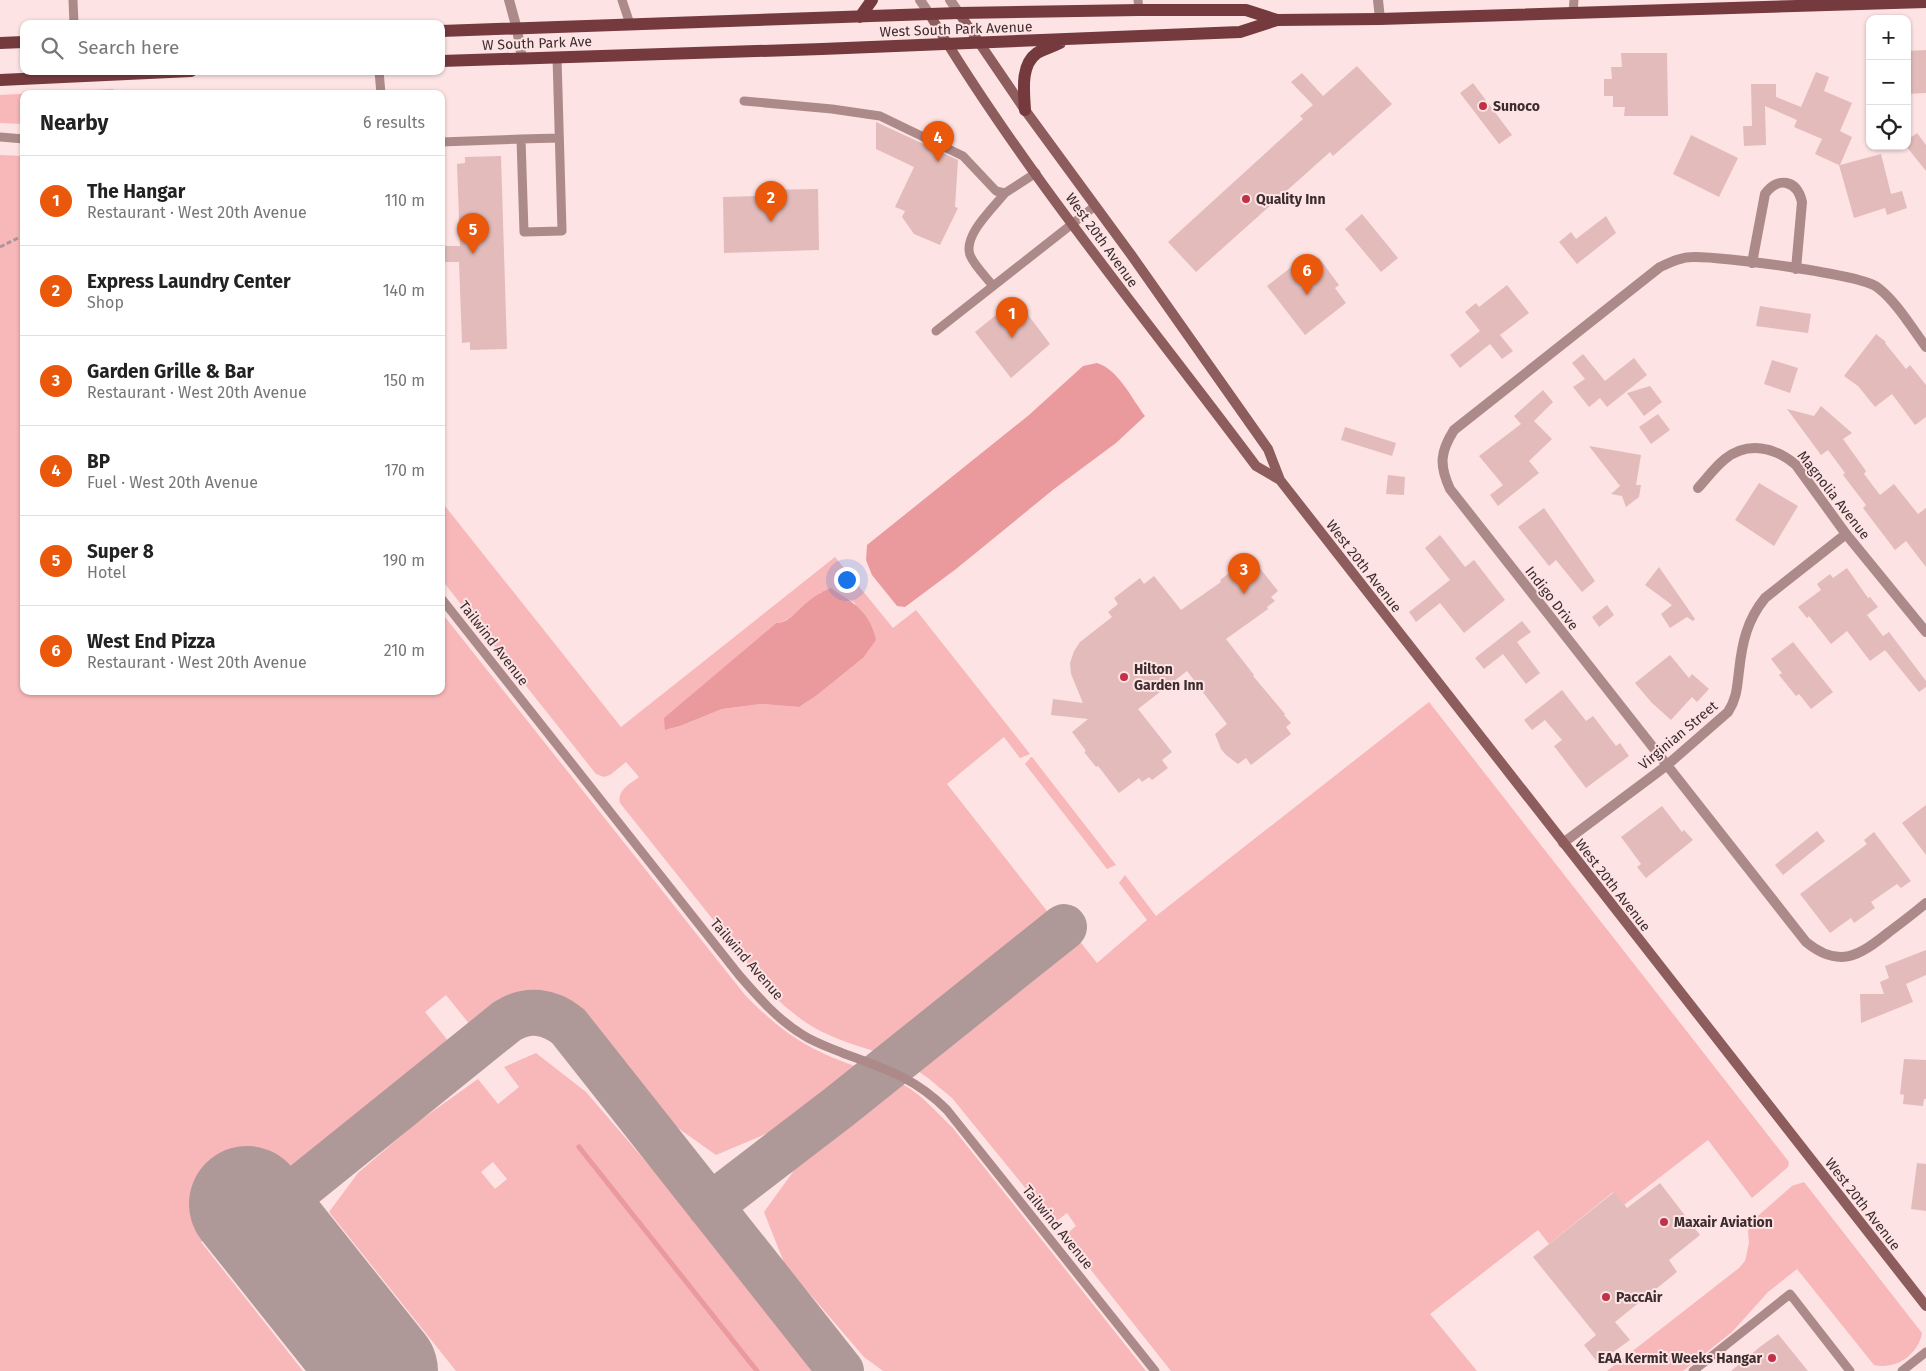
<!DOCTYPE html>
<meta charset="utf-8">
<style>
:root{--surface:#fff;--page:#f6f6f6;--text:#222;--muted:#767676;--line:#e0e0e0;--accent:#ea580c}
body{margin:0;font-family:"Fira Sans",sans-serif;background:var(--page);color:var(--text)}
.controls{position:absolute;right:15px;top:15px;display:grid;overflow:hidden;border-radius:10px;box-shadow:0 1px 4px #0004}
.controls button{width:45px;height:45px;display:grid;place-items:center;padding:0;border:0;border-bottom:1px solid var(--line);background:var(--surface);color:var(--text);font:25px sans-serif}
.you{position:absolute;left:846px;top:579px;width:18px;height:18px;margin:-12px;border:4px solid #fff;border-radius:50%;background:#1a73e8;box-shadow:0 0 0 8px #1a73e833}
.badge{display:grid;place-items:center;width:32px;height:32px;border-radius:50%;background:var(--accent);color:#fff;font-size:16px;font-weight:700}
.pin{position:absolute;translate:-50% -41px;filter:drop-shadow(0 1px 2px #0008)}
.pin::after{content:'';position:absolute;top:26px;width:18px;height:15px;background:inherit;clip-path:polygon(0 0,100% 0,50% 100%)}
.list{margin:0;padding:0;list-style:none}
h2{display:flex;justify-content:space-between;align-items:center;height:65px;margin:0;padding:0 20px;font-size:21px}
h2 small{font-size:16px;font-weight:400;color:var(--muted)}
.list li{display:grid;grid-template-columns:32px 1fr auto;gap:15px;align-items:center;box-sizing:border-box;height:90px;padding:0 20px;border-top:1px solid var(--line)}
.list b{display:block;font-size:19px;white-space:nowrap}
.list p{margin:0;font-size:16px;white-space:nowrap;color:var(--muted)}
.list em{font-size:16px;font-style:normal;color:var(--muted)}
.icon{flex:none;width:28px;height:28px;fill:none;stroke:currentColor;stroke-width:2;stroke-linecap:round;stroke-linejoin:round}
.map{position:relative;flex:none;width:1926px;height:1371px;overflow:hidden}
.search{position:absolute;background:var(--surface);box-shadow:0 1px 4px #0004;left:20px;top:20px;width:425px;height:55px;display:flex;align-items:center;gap:12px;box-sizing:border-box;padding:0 18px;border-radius:10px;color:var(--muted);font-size:19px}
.panel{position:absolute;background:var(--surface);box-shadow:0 1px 4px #0004;left:20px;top:90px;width:425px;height:605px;border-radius:10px}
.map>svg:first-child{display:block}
</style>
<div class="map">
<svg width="1926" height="1371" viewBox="0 0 1926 1371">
<rect width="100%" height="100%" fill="#fde3e4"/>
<!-- green -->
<path fill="#f8b7b8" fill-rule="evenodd" d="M113,89L117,94H24V124L0,123V95Z
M0,155L24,156V691H441V612L745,995C783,1034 810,1051 861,1068L775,1130L716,1155L668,1121L581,1012L564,999L542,992L520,994L500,1000L471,1026L446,995L425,1012L449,1042L201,1242L303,1371H0Z
M441,501L621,727L835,557L893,628L916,610L1030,754L1020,758L1004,737L947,784L1054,920L882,1053C855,1046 819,1034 797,1016C789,1010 781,1003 774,996L620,803C617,790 630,784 639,777L626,762L610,775L604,777L596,774L441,579ZM821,592L850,600L855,603L863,658L816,696L799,707L761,704L722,709L680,726L666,730L700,688L776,623C788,624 810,600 821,592Z
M1429,702L1789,1162L1788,1167L1752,1198L1708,1140L1624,1205L1613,1192L1549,1244L1538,1230L1430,1314L1477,1371H1171L1064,1236L1076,1226L1067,1213L1054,1223L952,1098L928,1078L912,1067L1074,934L1097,963L1147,920L1119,883L1125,875L1156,916Z
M1031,757H1032L1116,865L1107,869L1025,764Z
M536,1053L586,1092L678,1199H679L817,1371H456L329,1212L358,1173L415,1124L478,1079L498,1104L519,1087L504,1067ZM493,1162L507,1179L495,1189L481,1172Z
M895,1081C917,1089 935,1111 952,1127L1146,1371H883L864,1357L785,1265L764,1212L798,1165Z
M1804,1182L1922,1333C1918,1355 1896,1370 1874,1365L1797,1269L1768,1292L1732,1332L1683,1371H1607L1739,1268L1745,1261L1749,1243L1748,1231L1751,1222L1792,1186Z"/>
<!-- water -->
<path fill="#ea9a9d" d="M1097,363C1118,369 1132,399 1145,416L1116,443L1054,489L956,569L905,607L897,606L872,575L866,560L867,545L1029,415L1083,366Z
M831,588C854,603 870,612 876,640L863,658L816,696L799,707L761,704L722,709L680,726L665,730L664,718L776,623C789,624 800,607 810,600C816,595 823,591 831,588Z"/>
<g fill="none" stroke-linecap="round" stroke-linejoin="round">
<!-- stream -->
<path stroke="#ea9a9d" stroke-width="5" d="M579,1147L757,1371"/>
<!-- taxiway -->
<path stroke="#ae9898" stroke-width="46" d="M710,1206L839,1107L1064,927
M260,1220L507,1021C528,1008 549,1011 568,1026L841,1371"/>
<!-- runway -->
<path stroke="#ae9898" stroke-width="116" d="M247,1204L380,1371"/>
</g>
<!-- building -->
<path fill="#e3bbbb" d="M1926,50V93L1907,94V51Z
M1621,53H1667L1668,116H1624L1625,107H1613V96H1604V79H1612L1611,67H1622Z
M1357,66L1392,104L1333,156L1330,152L1196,272L1168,242L1303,119L1300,116L1313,105L1291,82L1302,73L1323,96Z
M1816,72L1829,77L1824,91L1852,103L1840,131L1852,137L1840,165L1881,154L1891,194L1902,191L1907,208L1887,215L1885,208L1854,218L1839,165L1815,154L1822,139L1794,127L1797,120L1765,106L1766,145L1744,146L1743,126H1752L1751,84H1776V97L1801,107Z
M1473,83L1512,135L1499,144L1460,93Z
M876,122L958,160L955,207L958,208L940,245L914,234L902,217L905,211L895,207L914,167L876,149Z
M1917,133L1926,145V171L1906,146L1907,140Z
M1691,135L1738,158L1719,197L1673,174Z
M501,156L507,349L470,350V342L462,343L459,262H441V246H460L457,164L465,163V157Z
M818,189L819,250L724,253L723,197L756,196V190Z
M1362,214L1398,258L1381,272L1345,229Z
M1606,216L1616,233L1577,264L1559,242L1571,232L1576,239Z
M1308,254L1314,262L1319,258L1339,285L1335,288L1346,303L1305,335L1267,286Z
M1507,285L1529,313L1500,335L1513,351L1502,359L1490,344L1460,368L1450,355L1480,331L1465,312L1476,303L1479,307Z
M1016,299L1050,344L1011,378L975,332Z
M1760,306L1811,314L1808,333L1756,326Z
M1876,334L1886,342L1885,343L1906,369L1910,365L1926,385V417L1915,425L1892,394L1875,407L1858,386L1844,376Z
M1583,354L1605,381L1634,358L1647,375L1607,407L1600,398L1589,407L1573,387L1585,379L1572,363Z
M1772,360L1798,368L1790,393L1764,384Z
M1650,386L1662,402L1644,416L1627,393Z
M1543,390L1553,402L1534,421L1552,439L1529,461L1539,473L1498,506L1490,495L1503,485L1479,456L1521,424L1514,416Z
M1821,406L1852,433L1843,439L1866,471L1864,474L1880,495L1894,484L1918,514L1926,508V567L1906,541L1895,550L1863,508L1866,505L1843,475L1845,473L1828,450L1821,455L1787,409L1814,416Z
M1658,414L1670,430L1651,444L1639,427Z
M1345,427L1396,443L1392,456L1341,440Z
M1589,446L1641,455L1636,485H1641L1639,497L1626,507L1622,496L1611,494L1620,486Z
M1388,475L1405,477L1404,495L1386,494Z
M1759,483L1798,506L1774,546L1735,520Z
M1544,508L1595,581L1582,592L1556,560L1549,566L1518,527Z
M1440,535L1465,567L1474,560L1505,600L1464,633L1440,603L1416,622L1409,612L1450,580L1425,548Z
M1255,562L1278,591L1271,597L1275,601L1267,607L1268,609L1226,639L1254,675L1253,676L1285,714L1284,715L1291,723L1286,727L1291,734L1251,765L1246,758L1238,764L1226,755L1221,749L1215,734L1227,724L1187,671L1138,709L1172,752L1162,760L1168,768L1152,780L1149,777L1142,782L1139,778L1119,793L1098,766L1096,767L1084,752L1086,751L1072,732L1088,719L1051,715L1053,699L1083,703L1071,674L1070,663L1074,651L1080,642L1112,617L1108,612L1118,604L1114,598L1140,578L1144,584L1154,576L1181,610L1221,582L1220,580L1236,568L1237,569L1245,563L1248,567Z
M1659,567L1695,619L1693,621L1687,617L1670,628L1661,614L1672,605L1645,585Z
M1847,568L1868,598L1870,597L1878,607L1867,615L1883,636L1889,632L1926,681V687L1919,692L1885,650L1870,661L1847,631L1831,644L1809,616L1807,618L1798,607L1821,590L1817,584L1830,574L1833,578Z
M1607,605L1614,615L1599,627L1592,617Z
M1522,621L1531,632L1517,642L1540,673L1526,684L1503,654L1484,669L1475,658Z
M1793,642L1833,692L1811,709L1799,694L1796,696L1779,675L1782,673L1771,659Z
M1670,655L1689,678L1692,674L1709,689L1697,702L1692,697L1671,720L1652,703L1635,683Z
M1562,690L1586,721L1593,716L1616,746L1620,743L1629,756L1586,788L1554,746L1562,740L1545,720L1532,730L1524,720Z
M1926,805V855L1902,823Z
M1662,806L1682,832L1684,830L1693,840L1646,878L1637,867L1641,864L1621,837Z
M1817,831L1825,841L1783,875L1775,865Z
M1874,832L1911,881L1901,888L1897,884L1871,902L1875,908L1854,923L1851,918L1830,933L1800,894L1867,844L1864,840Z
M1926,950V975L1906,984L1913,1002L1861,1023L1860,994H1884L1880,982L1889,978L1885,966Z
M1904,1059L1926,1060V1099H1924L1923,1106L1903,1104L1904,1095L1900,1094Z
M1917,1163L1926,1164V1211L1911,1209Z
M1660,1183L1700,1235L1669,1260L1677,1272L1615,1322L1630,1340L1598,1363L1584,1345L1596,1335L1533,1257L1614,1192L1627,1208Z
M1778,1334L1808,1371H1731L1761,1346Z"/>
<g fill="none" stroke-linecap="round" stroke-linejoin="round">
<!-- path -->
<path stroke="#ac9697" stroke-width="3" stroke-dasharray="5 2.5" stroke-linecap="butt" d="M0,247L24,235"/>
<!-- service -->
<path stroke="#ad8a8a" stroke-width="9" d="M73,0L74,24
M622,0L630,24
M1138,0L1139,10
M1573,12L1574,0
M379,71L381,94
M744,101L832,109L880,116L963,156L996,191L1005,193L1036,173
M0,137L24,139
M521,139L559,138
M441,142L521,139L524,232L562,231L557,57
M993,286C986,277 974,265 970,255C963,235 994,207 1005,193
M936,331L1095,206
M441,598L739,975C758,997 778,1020 803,1035C815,1043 831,1048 845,1054C886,1069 915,1078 947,1110L1155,1371
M1693,1371L1790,1294L1850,1371
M1902,1371L1926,1352"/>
<!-- minor -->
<path stroke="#ad8a8a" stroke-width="10" d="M509,0L517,29L522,59
M1378,0L1380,19
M1752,263L1765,194C1778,176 1797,180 1802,202L1796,269
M1926,347C1912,328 1896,301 1877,287C1859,274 1720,256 1693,257C1681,257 1671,262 1660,267L1454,430C1440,452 1439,465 1450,489L1806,942C1839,969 1859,956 1889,932C1901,923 1914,913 1926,903
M1698,488C1707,478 1715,467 1725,459C1748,441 1775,447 1796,465L1846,534L1926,632
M1563,843L1666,766L1728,712C1737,698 1737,687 1739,671C1742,643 1747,620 1765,598L1846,534"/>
<!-- tertiary -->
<path stroke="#ad8a8a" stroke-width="10" d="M920,0L930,15
M950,0L959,13"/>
<!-- secondary -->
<path stroke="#8d5c5d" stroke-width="10" d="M959,13L1025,110L1132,256L1268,449L1280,480L1926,1306
M930,15C1025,174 1145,317 1256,466L1280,480"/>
<!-- primary -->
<path stroke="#743a3e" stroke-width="12" d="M860,17L872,0
M441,31L959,13L1139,10H1246L1277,20
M0,43L24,42
M441,61L822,49L1240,32L1277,20L1380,19L1926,2
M0,80L191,71
M1025,110C1024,92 1020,65 1037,53C1044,49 1052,47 1060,43"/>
</g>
<!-- markers -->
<g fill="#c13147" stroke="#fde3e4" stroke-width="2">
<circle cx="1483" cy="106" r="5"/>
<circle cx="1246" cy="199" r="5"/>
<circle cx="1124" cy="677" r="5"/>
<circle cx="1664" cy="1222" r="5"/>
<circle cx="1606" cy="1297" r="5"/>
<circle cx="1772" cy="1358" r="5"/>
</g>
<g text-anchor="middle" stroke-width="4" stroke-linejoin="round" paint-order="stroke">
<!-- street labels -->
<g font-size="14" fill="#3c2c2d" stroke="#fde3e4">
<text transform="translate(956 29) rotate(-2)" y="5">West South Park Avenue</text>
<text transform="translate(537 43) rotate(-2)" y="5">W South Park Ave</text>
<text transform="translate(1102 240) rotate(54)" y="5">West 20th Avenue</text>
<text transform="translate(1834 495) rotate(52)" y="5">Magnolia Avenue</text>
<text transform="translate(1364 566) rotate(52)" y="5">West 20th Avenue</text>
<text transform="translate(1552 598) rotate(52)" y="5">Indigo Drive</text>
<text transform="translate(494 643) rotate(52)" y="5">Tailwind Avenue</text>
<text transform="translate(1678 735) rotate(-40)" y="5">Virginian Street</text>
<text transform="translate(1613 885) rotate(52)" y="5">West 20th Avenue</text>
<text transform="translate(747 959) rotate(49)" y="5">Tailwind Avenue</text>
<text transform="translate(1863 1204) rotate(52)" y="5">West 20th Avenue</text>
<text transform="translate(1058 1227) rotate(51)" y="5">Tailwind Avenue</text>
</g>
<!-- poi labels -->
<g font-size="14" font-weight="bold" fill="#3c2c2d" stroke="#fde3e4" text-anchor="start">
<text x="1493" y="111">Sunoco</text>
<text x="1256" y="204">Quality Inn</text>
<text x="1134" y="674">Hilton<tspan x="1134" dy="16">Garden Inn</tspan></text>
<text x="1674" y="1227">Maxair Aviation</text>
<text x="1616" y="1302">PaccAir</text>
<text x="1762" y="1363" text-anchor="end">EAA Kermit Weeks Hangar</text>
</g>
</g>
</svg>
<div class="controls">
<button>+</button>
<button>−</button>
<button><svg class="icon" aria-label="locate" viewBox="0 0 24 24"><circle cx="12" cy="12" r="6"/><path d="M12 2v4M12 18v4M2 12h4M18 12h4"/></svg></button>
</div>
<div class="you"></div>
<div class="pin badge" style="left:1012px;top:338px">1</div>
<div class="pin badge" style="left:771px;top:222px">2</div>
<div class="pin badge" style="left:1244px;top:594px">3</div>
<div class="pin badge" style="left:938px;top:162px">4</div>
<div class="pin badge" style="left:473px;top:254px">5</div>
<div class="pin badge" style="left:1307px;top:295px">6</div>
<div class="search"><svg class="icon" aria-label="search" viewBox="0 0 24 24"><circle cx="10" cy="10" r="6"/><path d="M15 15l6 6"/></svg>Search here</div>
<section class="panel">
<h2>Nearby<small>6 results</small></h2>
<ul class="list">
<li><span class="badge">1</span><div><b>The Hangar</b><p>Restaurant · West 20th Avenue</p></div><em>110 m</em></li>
<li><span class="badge">2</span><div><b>Express Laundry Center</b><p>Shop</p></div><em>140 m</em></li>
<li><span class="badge">3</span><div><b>Garden Grille &amp; Bar</b><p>Restaurant · West 20th Avenue</p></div><em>150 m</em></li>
<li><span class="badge">4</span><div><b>BP</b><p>Fuel · West 20th Avenue</p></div><em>170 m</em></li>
<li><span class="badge">5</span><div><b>Super 8</b><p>Hotel</p></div><em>190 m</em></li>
<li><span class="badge">6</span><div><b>West End Pizza</b><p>Restaurant · West 20th Avenue</p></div><em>210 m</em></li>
</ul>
</section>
</div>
